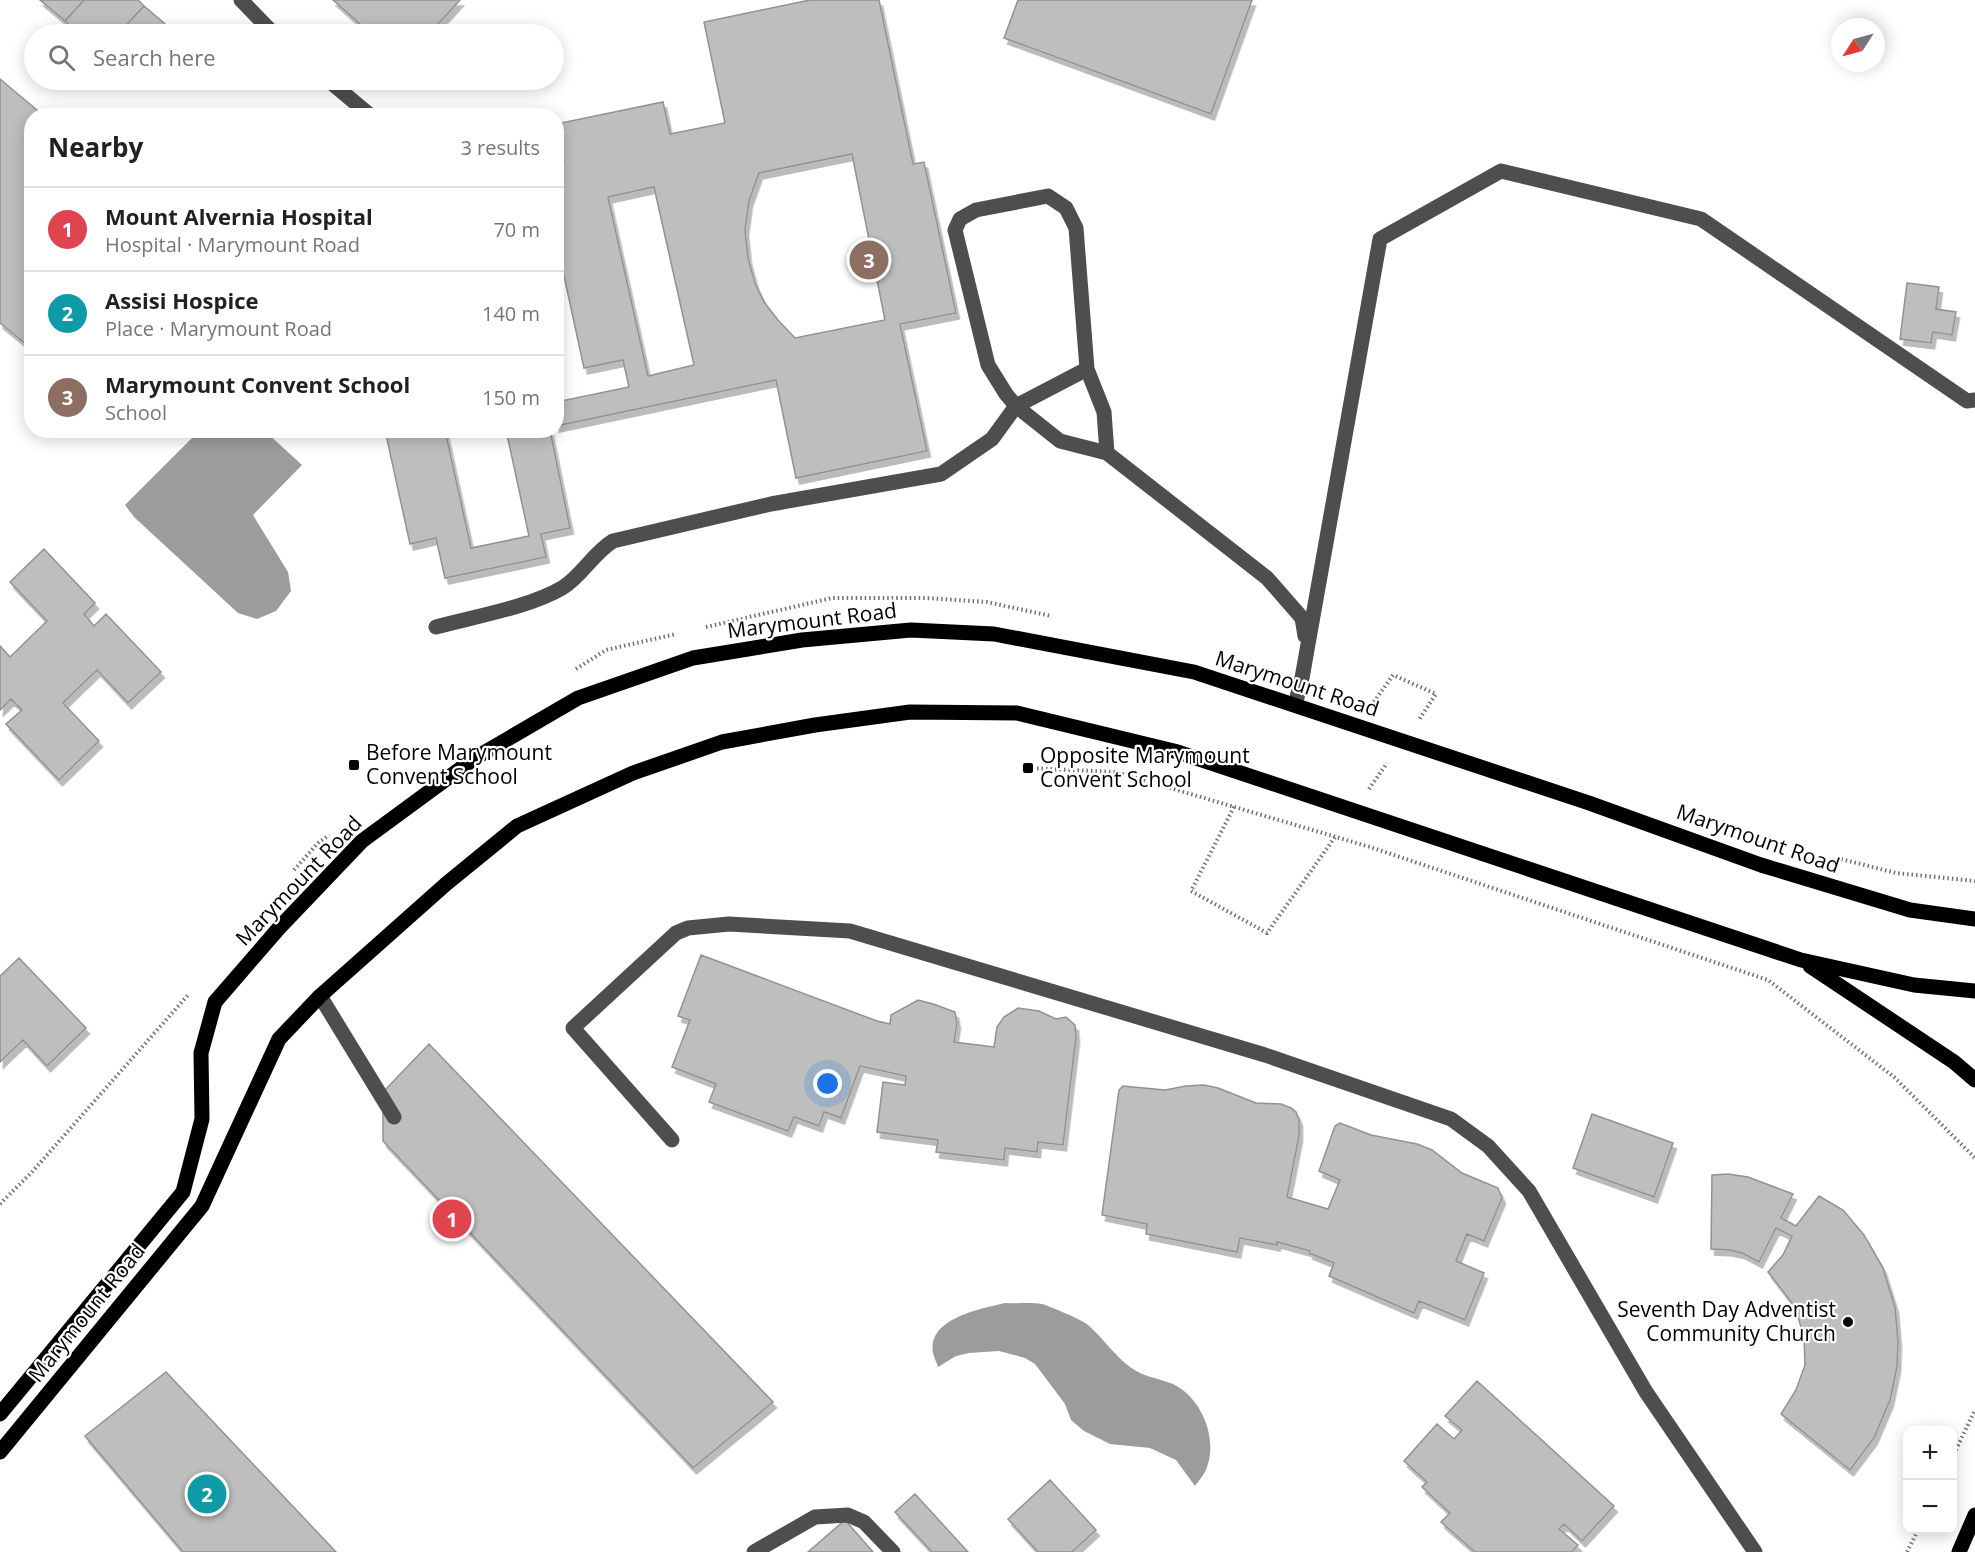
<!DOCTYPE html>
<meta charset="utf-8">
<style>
:root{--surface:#fff;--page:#f2f2f2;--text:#202124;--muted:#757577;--line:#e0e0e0;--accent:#0f766e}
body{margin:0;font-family:"Open Sans",sans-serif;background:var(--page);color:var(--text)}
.controls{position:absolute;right:18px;bottom:18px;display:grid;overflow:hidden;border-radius:12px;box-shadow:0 3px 15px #0003}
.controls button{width:54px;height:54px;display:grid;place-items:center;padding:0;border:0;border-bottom:2px solid var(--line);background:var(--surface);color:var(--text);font:30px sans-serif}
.compass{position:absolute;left:1831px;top:18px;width:54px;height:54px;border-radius:50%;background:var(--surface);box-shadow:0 3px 15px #0003;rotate:234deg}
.you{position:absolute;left:828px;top:1084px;width:21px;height:21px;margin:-15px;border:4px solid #fff;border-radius:50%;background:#1a73e8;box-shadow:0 0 0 9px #1a73e833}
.badge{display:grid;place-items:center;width:39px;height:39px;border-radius:50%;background:var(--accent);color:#fff;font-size:20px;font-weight:700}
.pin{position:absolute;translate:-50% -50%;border:3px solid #fff;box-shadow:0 2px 6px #0006}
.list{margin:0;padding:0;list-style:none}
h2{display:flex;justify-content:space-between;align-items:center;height:78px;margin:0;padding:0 24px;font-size:26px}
h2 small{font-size:20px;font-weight:400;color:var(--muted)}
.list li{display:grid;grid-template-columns:39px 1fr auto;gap:18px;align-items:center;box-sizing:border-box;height:84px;padding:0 24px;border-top:2px solid var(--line)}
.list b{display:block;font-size:22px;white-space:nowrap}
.list p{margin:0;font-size:20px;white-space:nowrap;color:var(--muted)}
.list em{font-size:20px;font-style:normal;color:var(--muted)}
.icon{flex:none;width:33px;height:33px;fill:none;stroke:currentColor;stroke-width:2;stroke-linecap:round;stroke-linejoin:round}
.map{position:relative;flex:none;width:1975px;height:1552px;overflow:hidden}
.search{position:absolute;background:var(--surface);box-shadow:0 3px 15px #0003;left:24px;top:24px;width:540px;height:66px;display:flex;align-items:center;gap:15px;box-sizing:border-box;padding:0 21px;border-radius:33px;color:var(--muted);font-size:22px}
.panel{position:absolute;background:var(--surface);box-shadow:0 3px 15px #0003;left:24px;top:108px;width:540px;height:330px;border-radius:24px}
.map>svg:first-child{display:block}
</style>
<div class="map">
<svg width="1975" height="1552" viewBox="0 0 1975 1552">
<defs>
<filter id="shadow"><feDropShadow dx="3.5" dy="6" stdDeviation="0" flood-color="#0004"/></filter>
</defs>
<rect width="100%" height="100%" fill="#fff"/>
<!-- water -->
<path fill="#9c9c9c" d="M199,431H265L302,465L253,515L288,572L291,591L276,611L257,619L238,613L134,517L125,505Z
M1005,1303C1016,1304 1031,1302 1042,1304C1047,1305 1085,1321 1088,1325C1103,1338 1114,1355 1130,1367C1143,1377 1158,1378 1173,1384C1201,1397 1218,1438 1207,1467C1205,1474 1199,1480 1195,1486L1176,1460L1150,1448L1110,1444L1084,1431L1071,1420L1065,1404L1035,1364L1025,1358L999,1351L969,1353L956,1356L938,1367C937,1363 934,1358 933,1353C927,1318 981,1309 1005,1303Z"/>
<!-- building -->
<path fill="#bebebe" stroke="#929292" stroke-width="1.5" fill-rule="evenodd" filter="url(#shadow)" d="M40,0H84L65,21Z
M84,0H138L144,6L118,34H79L65,21Z
M333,0H460L429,34H371Z
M810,0H879L913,164L924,162L956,313L900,324L927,451L796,478L776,380L556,426V402L629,387L623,360L584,368L556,239V163L564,161L556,124L663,102L670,134L725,123L704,22ZM852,154L885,320L795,338L778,320L764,302L755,283L748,258L745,230L749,201L759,173ZM654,187L694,365L648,376L608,197Z
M1018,0H1252L1211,114L1004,38Z
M144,6L177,34H118Z
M0,79L44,116H32V349L0,323Z
M1907,283L1939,287L1936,309L1956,312L1952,335L1933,332L1931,343L1900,339Z
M385,430H445L471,548L529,536L506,430H550L570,528L541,534L546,557L445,578L436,538L410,544Z
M44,549L95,603L84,614L94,626L106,614L161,672L128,703L97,670L63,703L99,741L59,780L6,724L22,710L11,699L0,710V646L10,657L47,621L10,582Z
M701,955L877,1021L890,1024L891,1015L918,1000L933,1004L955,1012L957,1023L954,1042L994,1047L997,1027L1004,1017L1018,1008L1039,1011L1056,1019L1066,1017L1075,1025L1076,1037L1063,1145L1038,1142L1037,1152L1005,1148L1004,1160L936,1152L938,1140L877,1132L883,1082L905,1085L906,1076L860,1066L841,1118L824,1112L819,1126L794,1117L788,1131L709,1102L716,1084L672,1067L690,1020L678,1016Z
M19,958L86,1028L47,1066L23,1040L0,1062V976Z
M429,1044L773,1402L693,1468L383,1141V1092Z
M1204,1085L1218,1088L1256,1103L1281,1104L1291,1108L1296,1112L1299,1120V1136L1287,1197L1328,1209L1340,1180L1319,1171L1335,1126L1340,1123L1371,1135L1417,1144L1432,1150L1462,1173L1498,1188L1502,1198L1484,1241L1467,1234L1456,1261L1484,1273L1465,1320L1419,1301L1414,1313L1329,1276L1334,1263L1309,1253L1310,1251L1277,1242V1245L1240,1238L1237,1252L1146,1234L1147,1224L1102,1215L1119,1090L1123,1086L1165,1090L1186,1086Z
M1592,1114L1673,1143L1654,1197L1573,1168Z
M1728,1174L1748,1177L1793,1194L1781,1218L1796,1226L1819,1196L1843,1210L1864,1235L1883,1268L1895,1307L1898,1341L1897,1367L1890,1400L1874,1438L1850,1470L1781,1414L1796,1390L1805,1365L1804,1337L1795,1307L1768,1272L1783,1255L1792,1236L1776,1228L1759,1262L1742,1253L1729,1250L1711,1249L1712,1175Z
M166,1372L336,1552H183L85,1436Z
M1477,1381L1614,1506L1582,1541L1564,1524L1559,1529L1578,1545L1572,1552H1475L1441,1522L1450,1513L1422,1487L1427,1482L1404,1461L1437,1424L1454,1439L1462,1430L1445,1416Z
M1050,1480L1096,1530L1072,1552H1038L1008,1519Z
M915,1494L968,1552H932L895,1512Z
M845,1520L873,1552H808Z"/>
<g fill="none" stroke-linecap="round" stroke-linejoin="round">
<!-- path -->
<path stroke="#707070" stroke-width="4" stroke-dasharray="1.5 3" stroke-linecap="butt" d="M706,627L832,598H927L987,602L1051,616
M576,669L606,650L676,634
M1374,702L1393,675L1436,694L1418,721
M1028,768L1116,772L1370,847L1768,980L1894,1077L1975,1158
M1369,789L1387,763
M1234,807L1191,891L1267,933L1335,837
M1837,858L1896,873L1975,881
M294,870L318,843L329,835
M0,1204L32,1172L188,995
M1952,1458L1975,1410
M1907,1552L1918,1530"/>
<!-- minor -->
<path stroke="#4e4e4e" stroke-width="15" d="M241,0L274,34
M328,80L371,116
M1107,453L1104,412L1087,369L1076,228L1066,208L1048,196L976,210L960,219L955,230L988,365L1006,394L1016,406L1060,441L1107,453L1267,578L1302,618L1305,636
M436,627C473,617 530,607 562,588C582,576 592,554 613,541L771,504L941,474L992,439L1016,406L1087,369
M1295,705L1302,678L1380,239L1501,171L1701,219L1967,401L1975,400
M320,996L394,1117
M672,1140L573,1028L676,933L688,928L729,924L850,931L1265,1055L1451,1119L1488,1146L1529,1191L1646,1392L1755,1552
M754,1552L815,1517L848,1515L864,1522L893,1552"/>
<!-- major -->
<path stroke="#000" stroke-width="15" d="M1810,966L1954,1062L1975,1080
M0,1414L183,1192L202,1119L201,1053L215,1002L279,928L362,841L475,758L578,698L693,658L802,640L911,630L994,634L1194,672L1589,803L1761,865L1910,910L1975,919
M0,1452L202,1206L279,1039L320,996L446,884L517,826L633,773L722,742L815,725L910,712L1017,713L1178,752L1801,960L1914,985L1975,991
M1959,1552L1975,1515"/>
</g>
<!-- markers -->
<g fill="#000" stroke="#fff" stroke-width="2">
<rect x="348" y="759" width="12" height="12" rx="3"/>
<rect x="1022" y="762" width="12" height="12" rx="3"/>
<circle cx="1848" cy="1322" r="6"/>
</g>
<g text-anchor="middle" stroke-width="4.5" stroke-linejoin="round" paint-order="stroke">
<!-- street labels -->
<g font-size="21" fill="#000" stroke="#fff">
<text transform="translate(812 621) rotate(-7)" y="7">Marymount Road</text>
<text transform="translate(1297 684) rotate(18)" y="7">Marymount Road</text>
<text transform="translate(1758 839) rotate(19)" y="7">Marymount Road</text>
<text transform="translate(299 881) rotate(-46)" y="7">Marymount Road</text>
<text transform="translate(87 1313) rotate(-51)" y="7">Marymount Road</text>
</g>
<!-- poi labels -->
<g font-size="21" fill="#000" stroke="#fff" text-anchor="start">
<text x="366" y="760">Before Marymount<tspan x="366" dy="24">Convent School</tspan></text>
<text x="1040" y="763">Opposite Marymount<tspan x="1040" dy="24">Convent School</tspan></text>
<text x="1836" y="1317" text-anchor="end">Seventh Day Adventist<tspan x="1836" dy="24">Community Church</tspan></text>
</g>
</g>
</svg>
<div class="controls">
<button>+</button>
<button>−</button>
</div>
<svg class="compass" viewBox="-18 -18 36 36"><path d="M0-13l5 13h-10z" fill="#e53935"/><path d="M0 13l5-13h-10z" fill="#757577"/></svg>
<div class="you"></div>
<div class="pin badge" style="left:452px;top:1219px;background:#e0444e">1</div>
<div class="pin badge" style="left:207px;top:1494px;background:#0f9aa8">2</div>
<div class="pin badge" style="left:869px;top:260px;background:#8d6e63">3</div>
<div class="search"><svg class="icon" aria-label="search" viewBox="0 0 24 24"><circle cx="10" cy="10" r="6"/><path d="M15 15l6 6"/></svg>Search here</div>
<section class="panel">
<h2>Nearby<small>3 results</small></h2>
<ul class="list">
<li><span class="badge" style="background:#e0444e">1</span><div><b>Mount Alvernia Hospital</b><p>Hospital · Marymount Road</p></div><em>70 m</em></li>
<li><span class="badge" style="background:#0f9aa8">2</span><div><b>Assisi Hospice</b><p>Place · Marymount Road</p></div><em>140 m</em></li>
<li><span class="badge" style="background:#8d6e63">3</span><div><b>Marymount Convent School</b><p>School</p></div><em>150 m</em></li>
</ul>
</section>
</div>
